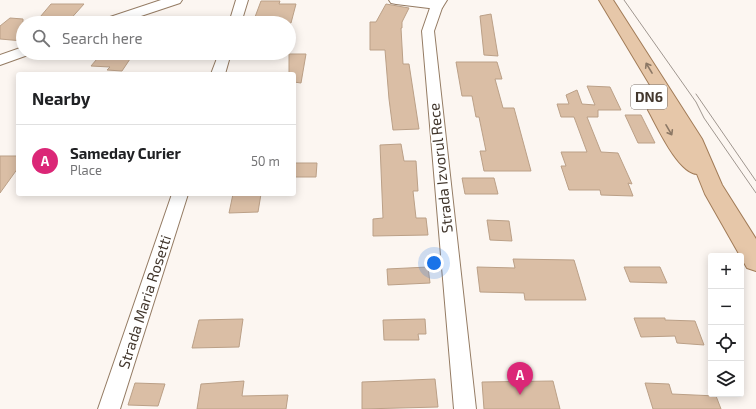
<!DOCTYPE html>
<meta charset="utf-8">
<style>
:root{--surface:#fff;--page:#f2f2f2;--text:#202124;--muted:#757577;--line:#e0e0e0;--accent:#db2777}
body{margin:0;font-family:"Exo 2",sans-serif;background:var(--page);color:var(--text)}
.controls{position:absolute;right:12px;bottom:12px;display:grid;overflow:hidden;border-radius:4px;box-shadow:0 2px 10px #0003}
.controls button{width:36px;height:36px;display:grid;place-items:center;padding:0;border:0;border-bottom:1px solid var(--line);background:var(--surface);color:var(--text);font:20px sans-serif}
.you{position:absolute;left:434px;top:263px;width:14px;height:14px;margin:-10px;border:3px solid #fff;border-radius:50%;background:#1a73e8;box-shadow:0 0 0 6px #1a73e833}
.badge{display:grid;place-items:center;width:26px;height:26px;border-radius:50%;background:var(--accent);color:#fff;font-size:13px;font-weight:700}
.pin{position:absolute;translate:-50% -33px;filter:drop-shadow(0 1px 2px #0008)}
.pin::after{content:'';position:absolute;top:21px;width:14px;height:12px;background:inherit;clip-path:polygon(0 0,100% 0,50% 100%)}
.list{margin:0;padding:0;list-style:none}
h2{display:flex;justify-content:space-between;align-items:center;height:52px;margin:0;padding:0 16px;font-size:17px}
h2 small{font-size:13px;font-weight:400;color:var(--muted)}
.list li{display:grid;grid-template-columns:26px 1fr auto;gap:12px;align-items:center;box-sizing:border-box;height:72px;padding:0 16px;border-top:1px solid var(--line)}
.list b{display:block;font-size:15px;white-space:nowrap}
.list p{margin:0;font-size:13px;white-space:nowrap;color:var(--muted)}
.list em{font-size:13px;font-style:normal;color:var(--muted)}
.icon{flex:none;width:22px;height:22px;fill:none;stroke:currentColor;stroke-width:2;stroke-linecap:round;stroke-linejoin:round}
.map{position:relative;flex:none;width:756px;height:409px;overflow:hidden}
.search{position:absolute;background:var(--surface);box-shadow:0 2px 10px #0003;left:16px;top:16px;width:280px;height:44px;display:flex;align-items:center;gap:10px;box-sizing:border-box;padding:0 14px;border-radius:22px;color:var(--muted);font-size:15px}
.panel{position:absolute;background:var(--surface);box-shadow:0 2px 10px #0003;left:16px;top:72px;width:280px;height:124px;border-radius:4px}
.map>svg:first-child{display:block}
</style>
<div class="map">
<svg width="756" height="409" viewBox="0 0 756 409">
<rect width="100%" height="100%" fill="#fcf6f1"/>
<!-- building -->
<path fill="#dabea5" stroke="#bba087" d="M261,1H280L279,4H296L291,23H270L272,17H255Z
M51,4H84L67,23H35Z
M386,4L409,8L402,22V28H401L403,64H409L419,129L393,130L389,99L385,50H370V22H376Z
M491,14L498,56L484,55L480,16Z
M10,18L23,19V41L0,39V26Z
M102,53H134L122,71L107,70L110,67L91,66Z
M289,54H306L301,83L294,82V74H289Z
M456,62H497L502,79H495L503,108H514L531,171H484L480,151H486L479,117H476L472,96H462Z
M587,86L610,87L621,110H598V117H587L601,152L618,153L632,184L628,183L633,196L601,195L600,190H569L561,166H566L561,152H587L574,117H561L557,104H569L566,95L577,90L582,104L595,105Z
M625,115H641L655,143H638Z
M401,144L404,161H416L418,191H413L416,218H426L428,235L373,236V219L383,218L380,145Z
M0,156H18V168L0,193Z
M294,163H317L316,177H294Z
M462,178H494L498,194H465Z
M233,194H261L258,212L229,213Z
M487,220L509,221L512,241L490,240Z
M513,259L574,260L586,300H525L524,293L480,292L477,267L515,268Z
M428,267L430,283L388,285L387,269Z
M624,267H660L667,283L630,282Z
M634,318H665V320L695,321L704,345L677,343L675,336L641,337Z
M243,319L239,347L192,348L199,320Z
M425,319L426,334H418L419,340H384L383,320Z
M435,379L438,407L362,409V382Z
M244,381L242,396L288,395L286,409H197L201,384Z
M553,381L560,409H484L482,382Z
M135,383L165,384L158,406L128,405Z
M645,383L669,384L672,394L716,396L721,409H653Z"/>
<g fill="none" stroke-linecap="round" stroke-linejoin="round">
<!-- minor casing -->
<g stroke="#947b63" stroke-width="2">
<path id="minor" d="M236,0H248L241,23H229Z
M437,2L443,5L434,31L476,409H454L422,31L431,5Z
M219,53H231L225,74H211Z
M172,194H188L120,409H98Z"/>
</g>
<!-- tertiary casing -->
<g stroke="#947b63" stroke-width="2">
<path id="tertiary" d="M161,0H182L180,3L120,23H99L101,20Z
M389,0H447L442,8L437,9L396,4L391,3Z
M23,47V53H30L28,55L0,65V55Z"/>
</g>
<!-- primary casing -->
<g stroke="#a27c58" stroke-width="2">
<path id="primary" d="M599,0H613L702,139L722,185L756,239V271L747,268L705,194L697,174C678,173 657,126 648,110L650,106L657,104L662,105Z"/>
</g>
<!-- minor -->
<use href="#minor" fill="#fff" fill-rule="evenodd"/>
<!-- tertiary -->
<use href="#tertiary" fill="#fff" fill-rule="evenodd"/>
<!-- primary -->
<use href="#primary" fill="#e6c7a9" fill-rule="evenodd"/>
<!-- tram -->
<path stroke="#9f968f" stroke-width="1" d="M624,0L696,102L704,118L756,193
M696,94L756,181"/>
</g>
<!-- one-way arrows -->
<defs><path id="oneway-shaft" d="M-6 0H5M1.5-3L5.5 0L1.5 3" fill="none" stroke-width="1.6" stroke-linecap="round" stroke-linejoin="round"/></defs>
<g stroke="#8c7865">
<use href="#oneway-shaft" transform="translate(649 68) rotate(-121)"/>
<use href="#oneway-shaft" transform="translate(669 130) rotate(60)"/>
</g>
<g text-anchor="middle" stroke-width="3" stroke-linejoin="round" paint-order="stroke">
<!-- shield labels -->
<rect fill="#fff" stroke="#7b736c" stroke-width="1" x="631" y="85" width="36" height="24" rx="3"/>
<g font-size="14" font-weight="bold" fill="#42372d">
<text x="649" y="102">DN6</text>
</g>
<!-- street labels -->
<g font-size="15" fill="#42372d" stroke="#fff">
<text transform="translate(441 168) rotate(-96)" y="5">Strada Izvorul Rece</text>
<text transform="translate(145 302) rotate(-72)" y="5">Strada Maria Rosetti</text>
</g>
</g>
</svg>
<div class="controls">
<button>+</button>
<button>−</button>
<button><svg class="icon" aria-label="locate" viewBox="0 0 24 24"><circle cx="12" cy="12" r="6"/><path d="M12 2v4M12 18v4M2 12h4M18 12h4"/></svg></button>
<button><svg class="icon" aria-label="layers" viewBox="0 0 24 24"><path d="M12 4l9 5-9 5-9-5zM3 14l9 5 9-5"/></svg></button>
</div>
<div class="you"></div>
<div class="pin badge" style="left:520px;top:395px">A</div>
<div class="search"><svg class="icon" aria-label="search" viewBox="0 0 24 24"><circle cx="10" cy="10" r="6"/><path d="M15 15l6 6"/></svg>Search here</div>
<section class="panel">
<h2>Nearby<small></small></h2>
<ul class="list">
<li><span class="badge">A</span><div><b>Sameday Curier</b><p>Place</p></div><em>50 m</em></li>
</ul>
</section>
</div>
